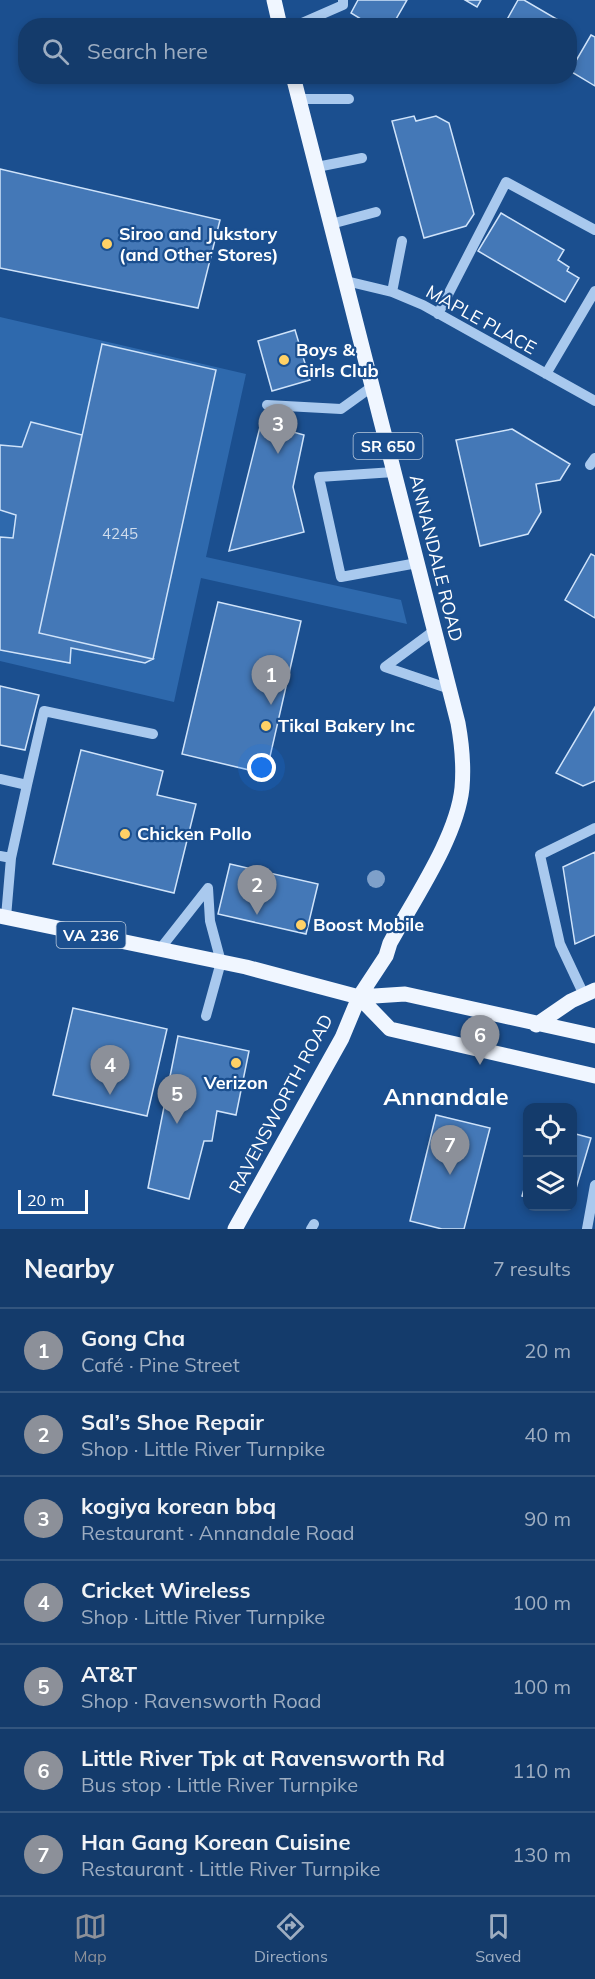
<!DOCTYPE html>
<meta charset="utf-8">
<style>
:root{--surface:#143b6b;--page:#214673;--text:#f1f3f6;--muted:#9dadc1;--line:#33557e;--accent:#8c9099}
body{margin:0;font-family:Mulish,sans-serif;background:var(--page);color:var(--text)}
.controls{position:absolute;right:18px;bottom:18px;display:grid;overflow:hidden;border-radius:12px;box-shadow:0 3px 9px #0003}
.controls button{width:54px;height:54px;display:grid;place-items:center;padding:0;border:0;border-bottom:2px solid var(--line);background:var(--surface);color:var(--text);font:30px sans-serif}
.scale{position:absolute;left:18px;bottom:15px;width:70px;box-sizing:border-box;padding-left:6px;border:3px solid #fff;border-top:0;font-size:16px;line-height:21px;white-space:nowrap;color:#fff;-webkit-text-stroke:4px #1b4f8f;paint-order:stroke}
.you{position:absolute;left:262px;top:768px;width:21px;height:21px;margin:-15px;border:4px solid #fff;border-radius:50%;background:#1a73e8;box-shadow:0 0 0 9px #1a73e833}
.badge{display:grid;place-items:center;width:39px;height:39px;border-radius:50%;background:var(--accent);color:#fff;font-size:20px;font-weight:700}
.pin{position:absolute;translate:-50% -50px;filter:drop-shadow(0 2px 3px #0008)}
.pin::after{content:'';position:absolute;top:32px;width:21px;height:18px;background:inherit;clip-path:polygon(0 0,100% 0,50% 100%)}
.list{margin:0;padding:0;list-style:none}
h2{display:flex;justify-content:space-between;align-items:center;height:78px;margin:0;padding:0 24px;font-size:26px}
h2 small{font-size:20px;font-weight:400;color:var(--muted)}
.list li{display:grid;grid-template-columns:39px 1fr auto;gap:18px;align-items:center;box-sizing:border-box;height:84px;padding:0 24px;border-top:2px solid var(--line)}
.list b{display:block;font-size:22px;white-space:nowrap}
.list p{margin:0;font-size:20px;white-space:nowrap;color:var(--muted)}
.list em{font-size:20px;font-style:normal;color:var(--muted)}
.icon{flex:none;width:33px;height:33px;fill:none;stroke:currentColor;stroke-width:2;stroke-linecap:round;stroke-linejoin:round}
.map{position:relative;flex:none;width:595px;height:1229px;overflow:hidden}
.search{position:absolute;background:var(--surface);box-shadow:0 3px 9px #0003;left:18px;right:18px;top:18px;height:66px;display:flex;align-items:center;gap:15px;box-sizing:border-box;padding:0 21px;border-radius:24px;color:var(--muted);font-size:22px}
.sheet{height:666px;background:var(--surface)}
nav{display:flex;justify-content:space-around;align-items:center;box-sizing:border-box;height:84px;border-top:2px solid var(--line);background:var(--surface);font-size:16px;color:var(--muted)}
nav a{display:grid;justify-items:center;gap:3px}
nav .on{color:var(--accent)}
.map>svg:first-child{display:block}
</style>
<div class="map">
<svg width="595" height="1229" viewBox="0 0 595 1229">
<rect width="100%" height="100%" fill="#1b4f8f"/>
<!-- green -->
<path fill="#2e69ad" d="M0,317L246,374L206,557L401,600L407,624L201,578L174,702L0,661Z"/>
<!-- building -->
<path fill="#4478b7" stroke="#cfe3fa" stroke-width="1.5" d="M358,0H407L392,26H372L351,13Z
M465,0H481L477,7Z
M518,0H524L560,21L557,26H509L505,23Z
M591,35L595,37V86L570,71Z
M414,116L416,121L436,116L449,123L474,214L466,226L424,238L392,121Z
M0,169L220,220L198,308L0,268Z
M501,213L564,250L558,260L569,267L567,271L579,278L565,302L478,251Z
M295,330L310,380L272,391L258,341Z
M102,344L216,370L153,659L39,633Z
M31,422L82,435L39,633L153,659L145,663L71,648L70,663L0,650V537L13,538L16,515L0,510V445L22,447Z
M261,423L304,435L293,487L304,532L229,551Z
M512,429L570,464L560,480L536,484L541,512L528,534L480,546L456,440Z
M591,554L595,556V618L565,600Z
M218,602L301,621L266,774L182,754Z
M0,686L39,695L25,750L0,745Z
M595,707V781L583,786L556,773Z
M81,750L163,771L157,795L196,804L174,893L53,864Z
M595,852V935L575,944L563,867Z
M230,864L318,884L306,934L218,914Z
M73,1008L167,1029L147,1116L53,1095Z
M178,1036L249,1051L236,1115L217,1111L212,1141H204L189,1199L148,1188Z
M436,1115L490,1128L464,1229H442L410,1221Z
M572,1133L591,1138L572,1202Z
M528,1176V1198L522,1196Z"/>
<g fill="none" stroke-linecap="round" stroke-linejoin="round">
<!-- minor -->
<path stroke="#a9c9ee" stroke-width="10" d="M295,26L343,5V0
M299,99H349
M317,167L362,158
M331,224L376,212
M346,281L392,292L423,305L595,401
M392,292L402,241
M438,314L506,182L595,230
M546,374L595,291
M267,405L341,409L373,386
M590,465L595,458
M394,472L319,477L341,577L417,563
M385,667L450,689
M385,667L435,630
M0,779L27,785L11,858
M27,785L44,711L153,734
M0,856L11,858L6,917
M160,949L208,888
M584,995L560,944L540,855L595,828
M206,1016L221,962L210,921L208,888
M311,1229L314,1224
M587,1229L595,1185"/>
<!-- major -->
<path stroke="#f0f6ff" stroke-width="15" d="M274,0L280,26
M0,916L246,967L359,997L405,994L595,1036
M359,997L390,1029L595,1076
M536,1025L571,1001L595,990
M235,1229L342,1038L359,997L386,956L390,943C414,899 457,837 462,788C464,765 462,745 458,723L293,76"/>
</g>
<!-- trees -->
<circle fill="#7ea0ca" cx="376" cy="879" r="9"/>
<!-- markers -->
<g fill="#ffd166" stroke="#1b4f8f" stroke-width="2">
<circle cx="107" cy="244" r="6"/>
<circle cx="284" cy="360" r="6"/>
<circle cx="266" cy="726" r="6"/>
<circle cx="125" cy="834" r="6"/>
<circle cx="301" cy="925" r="6"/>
<circle cx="236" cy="1063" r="6"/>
</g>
<g text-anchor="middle" stroke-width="4.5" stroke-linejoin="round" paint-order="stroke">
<!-- number labels -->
<g font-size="15" fill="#d0dded">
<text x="120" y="539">4245</text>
</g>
<!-- shield labels -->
<g fill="#1b4f8f" stroke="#bbcadd" stroke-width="1.5">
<rect x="353.5" y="433" width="69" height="26" rx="4.5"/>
<rect x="56.5" y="922" width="69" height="26" rx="4.5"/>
</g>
<g font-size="16" font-weight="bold" fill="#fff">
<text x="388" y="452">SR 650</text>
<text x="91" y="941">VA 236</text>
</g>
<!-- poi labels -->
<g font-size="18" font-weight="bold" fill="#fff" stroke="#1b4f8f" text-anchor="start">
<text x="119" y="240">Siroo and Jukstory<tspan x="119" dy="21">(and Other Stores)</tspan></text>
<text x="296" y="356">Boys &amp;<tspan x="296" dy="21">Girls Club</tspan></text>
<text x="278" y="732">Tikal Bakery Inc</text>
<text x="137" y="840">Chicken Pollo</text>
<text x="313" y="931">Boost Mobile</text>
<text x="236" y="1089" text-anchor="middle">Verizon</text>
</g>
<!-- street labels -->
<g font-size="18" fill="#fff" stroke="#1b4f8f">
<text transform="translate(481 320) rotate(29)" y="6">MAPLE PLACE</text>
<text transform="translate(436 558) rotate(76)" y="6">ANNANDALE ROAD</text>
<text transform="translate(281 1104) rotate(-62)" y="6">RAVENSWORTH ROAD</text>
</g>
<!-- district labels -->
<g font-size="24" font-weight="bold" fill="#fff" stroke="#1b4f8f">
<text x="446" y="1105">Annandale</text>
</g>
</g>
</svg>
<div class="controls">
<button><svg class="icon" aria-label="locate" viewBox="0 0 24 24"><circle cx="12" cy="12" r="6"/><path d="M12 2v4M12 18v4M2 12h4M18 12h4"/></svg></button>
<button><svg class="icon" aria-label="layers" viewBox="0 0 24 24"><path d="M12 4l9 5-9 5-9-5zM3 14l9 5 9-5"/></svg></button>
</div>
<div class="scale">20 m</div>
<div class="you"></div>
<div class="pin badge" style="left:271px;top:705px">1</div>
<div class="pin badge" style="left:257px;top:915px">2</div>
<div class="pin badge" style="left:278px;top:454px">3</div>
<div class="pin badge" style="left:110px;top:1095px">4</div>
<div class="pin badge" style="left:177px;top:1124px">5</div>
<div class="pin badge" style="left:480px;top:1065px">6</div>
<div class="pin badge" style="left:450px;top:1175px">7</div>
<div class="search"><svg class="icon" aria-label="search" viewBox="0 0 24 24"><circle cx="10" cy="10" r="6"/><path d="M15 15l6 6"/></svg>Search here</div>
</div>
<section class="sheet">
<h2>Nearby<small>7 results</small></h2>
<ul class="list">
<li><span class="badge">1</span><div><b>Gong Cha</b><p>Café · Pine Street</p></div><em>20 m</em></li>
<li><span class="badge">2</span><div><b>Sal’s Shoe Repair</b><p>Shop · Little River Turnpike</p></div><em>40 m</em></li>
<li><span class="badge">3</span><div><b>kogiya korean bbq</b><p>Restaurant · Annandale Road</p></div><em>90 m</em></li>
<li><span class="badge">4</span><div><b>Cricket Wireless</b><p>Shop · Little River Turnpike</p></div><em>100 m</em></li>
<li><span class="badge">5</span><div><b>AT&amp;T</b><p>Shop · Ravensworth Road</p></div><em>100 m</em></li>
<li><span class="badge">6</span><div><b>Little River Tpk at Ravensworth Rd</b><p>Bus stop · Little River Turnpike</p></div><em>110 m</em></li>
<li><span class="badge">7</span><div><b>Han Gang Korean Cuisine</b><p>Restaurant · Little River Turnpike</p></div><em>130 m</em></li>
</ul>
</section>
<nav>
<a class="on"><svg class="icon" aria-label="map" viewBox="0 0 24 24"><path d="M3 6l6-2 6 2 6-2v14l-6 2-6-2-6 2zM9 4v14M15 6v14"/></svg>Map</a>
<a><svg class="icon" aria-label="directions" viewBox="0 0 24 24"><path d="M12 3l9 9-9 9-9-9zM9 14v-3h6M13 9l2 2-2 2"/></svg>Directions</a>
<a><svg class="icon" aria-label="saved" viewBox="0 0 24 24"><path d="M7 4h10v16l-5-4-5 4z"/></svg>Saved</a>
</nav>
